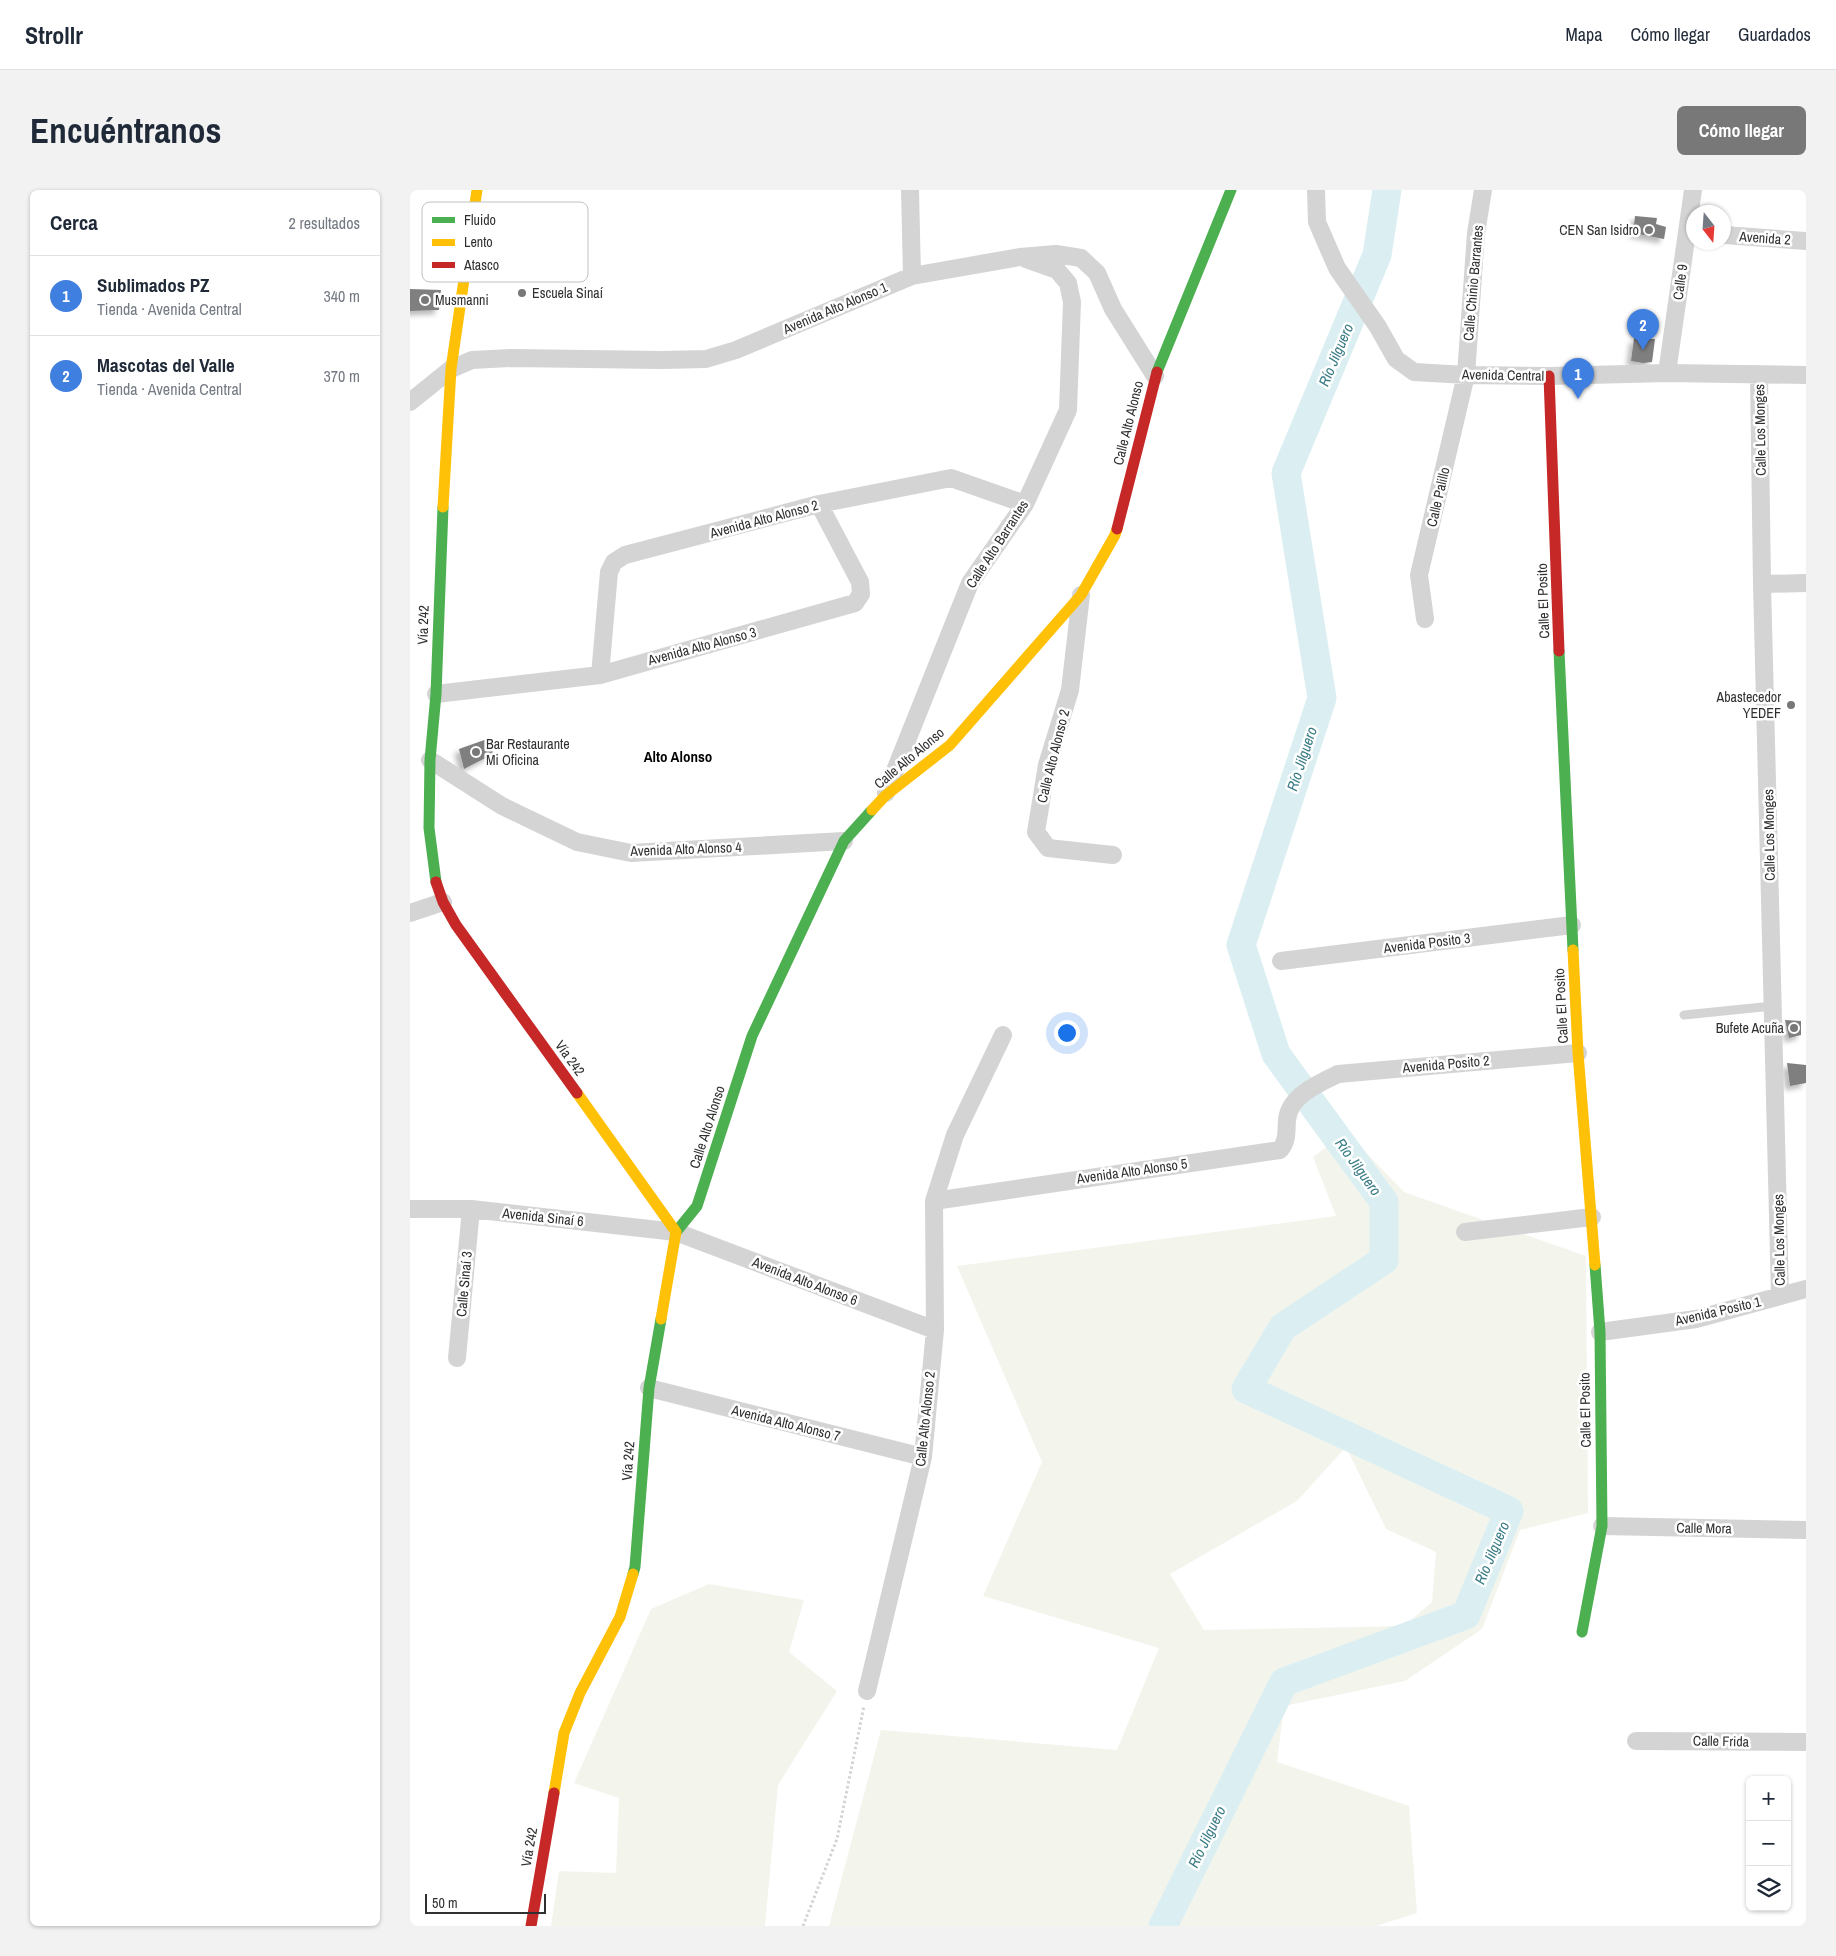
<!DOCTYPE html>
<html lang="es">
<meta charset="utf-8">
<style>
:root{--surface:#fff;--page:#f2f2f3;--text:#1f2937;--muted:#747a83;--line:#e0e1e3;--accent:#787878}
body{margin:0;font-family:"Archivo Narrow",sans-serif;background:var(--page);color:var(--text)}
.controls{position:absolute;right:15px;bottom:15px;display:grid;overflow:hidden;border-radius:8px;box-shadow:0 1px 4px #0004}
.controls button{width:45px;height:45px;display:grid;place-items:center;padding:0;border:0;border-bottom:1px solid var(--line);background:var(--surface);color:var(--text);font:25px sans-serif}
.compass{position:absolute;left:1276px;top:15px;width:45px;height:45px;border-radius:50%;background:var(--surface);box-shadow:0 1px 4px #0004;rotate:163deg}
.scale{position:absolute;left:15px;bottom:12px;width:121px;box-sizing:border-box;padding-left:5px;border:2px solid #303030;border-top:0;font-size:14px;line-height:18px;white-space:nowrap;color:#303030;-webkit-text-stroke:4px #fff;paint-order:stroke}
.you{position:absolute;left:656px;top:842px;width:18px;height:18px;margin:-12px;border:4px solid #fff;border-radius:50%;background:#1a73e8;box-shadow:0 0 0 8px #1a73e833}
.badge{display:grid;place-items:center;width:32px;height:32px;border-radius:50%;background:var(--accent);color:#fff;font-size:16px;font-weight:700}
.pin{position:absolute;translate:-50% -41px;filter:drop-shadow(0 1px 2px #0008)}
.pin::after{content:'';position:absolute;top:26px;width:18px;height:15px;background:inherit;clip-path:polygon(0 0,100% 0,50% 100%)}
.list{margin:0;padding:0;list-style:none}
h2{display:flex;justify-content:space-between;align-items:center;height:65px;margin:0;padding:0 20px;font-size:21px}
h2 small{font-size:16px;font-weight:400;color:var(--muted)}
.list li{display:grid;grid-template-columns:32px 1fr auto;gap:15px;align-items:center;box-sizing:border-box;height:80px;padding:0 20px;border-top:1px solid var(--line)}
.list b{display:block;font-size:19px;white-space:nowrap}
.list p{margin:0;font-size:16px;white-space:nowrap;color:var(--muted)}
.list em{font-size:16px;font-style:normal;color:var(--muted)}
.icon{flex:none;width:28px;height:28px;fill:none;stroke:currentColor;stroke-width:2;stroke-linecap:round;stroke-linejoin:round}
.map{position:relative;flex:none;width:1396px;height:1736px;overflow:hidden;border-radius:8px}
header{display:flex;align-items:center;gap:30px;box-sizing:border-box;height:70px;padding:0 25px;background:var(--surface);border-bottom:1px solid var(--line)}
header strong{font-size:24px}
nav{display:flex;gap:28px;margin-inline-start:auto;font-size:18px}
.intro{display:flex;align-items:center;justify-content:space-between;box-sizing:border-box;height:120px;padding:0 30px}
h1{margin:0;font-size:35px}
.button{padding:12px 22px;border-radius:8px;background:var(--accent);color:#fff;font-size:18px;font-weight:700}
main{display:flex;gap:30px;padding:0 30px}
aside{flex:1;background:var(--surface);border-radius:8px;box-shadow:0 1px 4px #0004}
.map>svg:first-child{display:block}
</style>
<header>
<strong>Strollr</strong>
<nav><a>Mapa</a><a>Cómo llegar</a><a>Guardados</a></nav>
</header>
<div class="intro"><h1>Encuéntranos</h1><a class="button">Cómo llegar</a></div>
<main>
<aside>
<h2>Cerca<small>2 resultados</small></h2>
<ul class="list">
<li><span class="badge" style="background:#3f7fe0">1</span><div><b>Sublimados PZ</b><p>Tienda · Avenida Central</p></div><em>340 m</em></li>
<li><span class="badge" style="background:#3f7fe0">2</span><div><b>Mascotas del Valle</b><p>Tienda · Avenida Central</p></div><em>370 m</em></li>
</ul>
</aside>
<div class="map">
<svg width="1396" height="1736" viewBox="0 0 1396 1736">
<defs>
<filter id="shadow"><feDropShadow dx="-4.5" dy="4.5" stdDeviation="2.5" flood-color="#0004"/></filter>
</defs>
<rect width="100%" height="100%" fill="#fff"/>
<!-- green -->
<path fill="#f3f5ed" fill-rule="evenodd" d="M936,942L994,1002L1176,1066L1178,1323L1110,1340L1072,1439L995,1491L874,1516L867,1572L999,1616L1007,1723L966,1736H419L471,1540L707,1560L749,1458L573,1406L632,1272L547,1076L926,1026L903,967ZM936,1257L976,1339L1026,1362L1022,1412L994,1436L794,1440L760,1384L887,1311Z
M299,1394L394,1410L379,1462L427,1501L368,1595L355,1736H141L149,1681L206,1683L209,1608L164,1593L241,1419Z"/>
<g fill="none" stroke-linecap="round" stroke-linejoin="round">
<!-- river -->
<path stroke="#dbeff2" stroke-width="29" d="M753,1736L874,1492L1056,1425L1099,1321L836,1199L873,1137L974,1070V1012L866,864L831,755L912,508L876,283L967,65L977,0"/>
</g>
<!-- building -->
<path fill="#7f7f7f" filter="url(#shadow)" d="M1225,26L1247,28L1246,34L1256,37L1254,49L1223,43Z
M0,99L31,100L29,120L0,121Z
M1224,148L1245,149L1242,172L1233,173L1221,171Z
M80,548L83,564L54,579L49,559Z
M1375,830L1391,831V845L1379,848Z
M1377,873L1396,875V893L1380,896Z"/>
<g fill="none" stroke-linecap="round" stroke-linejoin="round">
<!-- path -->
<path stroke="#d4d4d4" stroke-width="3" stroke-dasharray="2.5 2.5" stroke-linecap="butt" d="M393,1736L427,1649L454,1516"/>
<!-- lane -->
<path stroke="#d4d4d4" stroke-width="9" d="M1274,825L1363,816"/>
<!-- street -->
<path stroke="#d4d4d4" stroke-width="18" d="M500,0L502,86
M906,0L907,32L927,78L968,137L986,169L1004,182L1056,185L1139,186L1257,183L1396,185
M1314,45L1396,51
M1257,183L1283,0
M1349,184L1352,394L1370,1106
M0,212L41,179L62,170L101,168L251,170L296,169L326,160L502,86L610,67L646,64L671,68L687,83L703,119L745,186
M1352,394L1396,393
M671,405L660,500L637,575L626,642L638,658L703,665
M1015,429L1009,385L1056,185L1066,43L1073,0
M190,485L199,382L204,372L215,365L409,314L541,288L615,314
M26,504L190,485L445,413L451,404L450,392L409,314
M20,570L92,616L167,652L221,663L434,651
M476,603L560,393L615,314L658,220L662,112L658,93L647,80L616,69
M0,723L33,712
M871,771L1162,735
M524,1011L870,960C878,950 876,942 877,930C879,906 909,893 928,884L1168,863
M0,1019H61L266,1042L525,1140
M1055,1042L1182,1027
M1190,1142L1286,1129L1396,1099
M47,1168L61,1019
M239,1198L513,1267
M1192,1336L1396,1340
M457,1501L513,1267L525,1140L524,1011L545,945L593,845
M1226,1551L1396,1552"/>
<!-- fast -->
<path stroke="#4caf50" stroke-width="11" d="M747,182L821,0
M1149,461L1163,760
M26,692L19,638L20,570L26,504L33,317
M266,1042L287,1016L342,846L434,651L462,620
M223,1384L225,1377L239,1198L251,1129
M1172,1442L1192,1336L1190,1142L1185,1075"/>
<!-- slow -->
<path stroke="#ffc107" stroke-width="11" d="M33,317L41,179L67,0
M462,620L475,606L540,555L671,405L705,345L707,339
M1163,760L1168,863L1185,1075
M167,903L266,1042L251,1129
M144,1603L154,1543L170,1503L210,1427L223,1384"/>
<!-- jam -->
<path stroke="#c62828" stroke-width="11" d="M1139,186L1149,461
M707,339L747,182
M26,692L33,712L46,735L167,903
M121,1736L144,1603"/>
</g>
<!-- markers -->
<g fill="#787878" stroke="#fff" stroke-width="2">
<circle cx="1239" cy="40" r="5"/>
<circle cx="112" cy="103" r="5"/>
<circle cx="15" cy="110" r="5"/>
<circle cx="1381" cy="515" r="5"/>
<circle cx="66" cy="562" r="5"/>
<circle cx="1384" cy="838" r="5"/>
</g>
<g text-anchor="middle" stroke-width="5" stroke-linejoin="round" paint-order="stroke">
<!-- poi labels -->
<g font-size="14" fill="#303030" stroke="#fff" text-anchor="end">
<text x="1229" y="45">CEN San Isidro</text>
<text x="122" y="108" text-anchor="start">Escuela Sinaí</text>
<text x="25" y="115" text-anchor="start">Musmanni</text>
<text x="1371" y="512">Abastecedor<tspan x="1371" dy="16">YEDEF</tspan></text>
<text x="76" y="559" text-anchor="start">Bar Restaurante<tspan x="76" dy="16">Mi Oficina</tspan></text>
<text x="1374" y="843">Bufete Acuña</text>
</g>
<!-- street labels -->
<g font-size="14" fill="#303030" stroke="#fff">
<text transform="translate(1355 48) rotate(4)" y="5">Avenida 2</text>
<text transform="translate(1270 92) rotate(-82)" y="5">Calle 9</text>
<text transform="translate(1063 93) rotate(-85)" y="5">Calle Chinio Barrantes</text>
<text transform="translate(425 118) rotate(-23)" y="5">Avenida Alto Alonso 1</text>
<text transform="translate(1093 185) rotate(1)" y="5">Avenida Central</text>
<text transform="translate(718 233) rotate(-76)" y="5">Calle Alto Alonso</text>
<text transform="translate(1350 240) rotate(-91)" y="5">Calle Los Monges</text>
<text transform="translate(1028 307) rotate(-77)" y="5">Calle Palillo</text>
<text transform="translate(354 329) rotate(-15)" y="5">Avenida Alto Alonso 2</text>
<text transform="translate(587 354) rotate(-57)" y="5">Calle Alto Barrantes</text>
<text transform="translate(1133 411) rotate(-92)" y="5">Calle El Posito</text>
<text transform="translate(13 435) rotate(-88)" y="5">Vía 242</text>
<text transform="translate(292 456) rotate(-15)" y="5">Avenida Alto Alonso 3</text>
<text transform="translate(643 566) rotate(-76)" y="5">Calle Alto Alonso 2</text>
<text transform="translate(499 568) rotate(-40)" y="5">Calle Alto Alonso</text>
<text transform="translate(1359 645) rotate(-91)" y="5">Calle Los Monges</text>
<text transform="translate(276 659) rotate(-2)" y="5">Avenida Alto Alonso 4</text>
<text transform="translate(1017 753) rotate(-7)" y="5">Avenida Posito 3</text>
<text transform="translate(1151 816) rotate(-93)" y="5">Calle El Posito</text>
<text transform="translate(160 868) rotate(54)" y="5">Vía 242</text>
<text transform="translate(1036 874) rotate(-5)" y="5">Avenida Posito 2</text>
<text transform="translate(297 937) rotate(-72)" y="5">Calle Alto Alonso</text>
<text transform="translate(722 981) rotate(-8)" y="5">Avenida Alto Alonso 5</text>
<text transform="translate(133 1027) rotate(6)" y="5">Avenida Sinaí 6</text>
<text transform="translate(1369 1050) rotate(-91)" y="5">Calle Los Monges</text>
<text transform="translate(395 1091) rotate(21)" y="5">Avenida Alto Alonso 6</text>
<text transform="translate(54 1094) rotate(-85)" y="5">Calle Sinaí 3</text>
<text transform="translate(1308 1121) rotate(-13)" y="5">Avenida Posito 1</text>
<text transform="translate(1175 1220) rotate(-91)" y="5">Calle El Posito</text>
<text transform="translate(515 1229) rotate(-84)" y="5">Calle Alto Alonso 2</text>
<text transform="translate(376 1233) rotate(14)" y="5">Avenida Alto Alonso 7</text>
<text transform="translate(218 1271) rotate(-86)" y="5">Vía 242</text>
<text transform="translate(1294 1338) rotate(1)" y="5">Calle Mora</text>
<text transform="translate(1311 1551) rotate(1)" y="5">Calle Frida</text>
<text transform="translate(119 1657) rotate(-80)" y="5">Vía 242</text>
</g>
<!-- water labels -->
<g font-size="15" font-style="italic" fill="#3a7c85" stroke="#fff">
<text transform="translate(926 165) rotate(-67)" y="5">Río Jilguero</text>
<text transform="translate(892 569) rotate(-72)" y="5">Río Jilguero</text>
<text transform="translate(948 977) rotate(54)" y="5">Río Jilguero</text>
<text transform="translate(1082 1363) rotate(-67)" y="5">Río Jilguero</text>
<text transform="translate(797 1647) rotate(-64)" y="5">Río Jilguero</text>
</g>
<!-- neighbourhood labels -->
<g font-size="15" font-weight="bold" fill="#000" stroke="#fff">
<text x="268" y="572">Alto Alonso</text>
</g>
</g>
<!-- legend -->
<rect x="12" y="12" width="166" height="80" rx="8" fill="#fff" stroke="#c1c1c1" stroke-width="1"/>
<rect x="22" y="27" width="23" height="6" fill="#4caf50"/>
<rect x="22" y="49" width="23" height="7" fill="#ffc107"/>
<rect x="22" y="72" width="23" height="6" fill="#c62828"/>
<g font-size="14" fill="#303030">
<text x="54" y="35">Fluido</text>
<text x="54" y="57">Lento</text>
<text x="54" y="80">Atasco</text>
</g>
</svg>
<div class="controls">
<button>+</button>
<button>−</button>
<button><svg class="icon" aria-label="layers" viewBox="0 0 24 24"><path d="M12 4l9 5-9 5-9-5zM3 14l9 5 9-5"/></svg></button>
</div>
<svg class="compass" viewBox="-18 -18 36 36"><path d="M0-13l5 13h-10z" fill="#e53935"/><path d="M0 13l5-13h-10z" fill="#747a83"/></svg>
<div class="scale">50 m</div>
<div class="you"></div>
<div class="pin badge" style="left:1168px;top:209px;background:#3f7fe0">1</div>
<div class="pin badge" style="left:1233px;top:160px;background:#3f7fe0">2</div>
</div>
</main>
